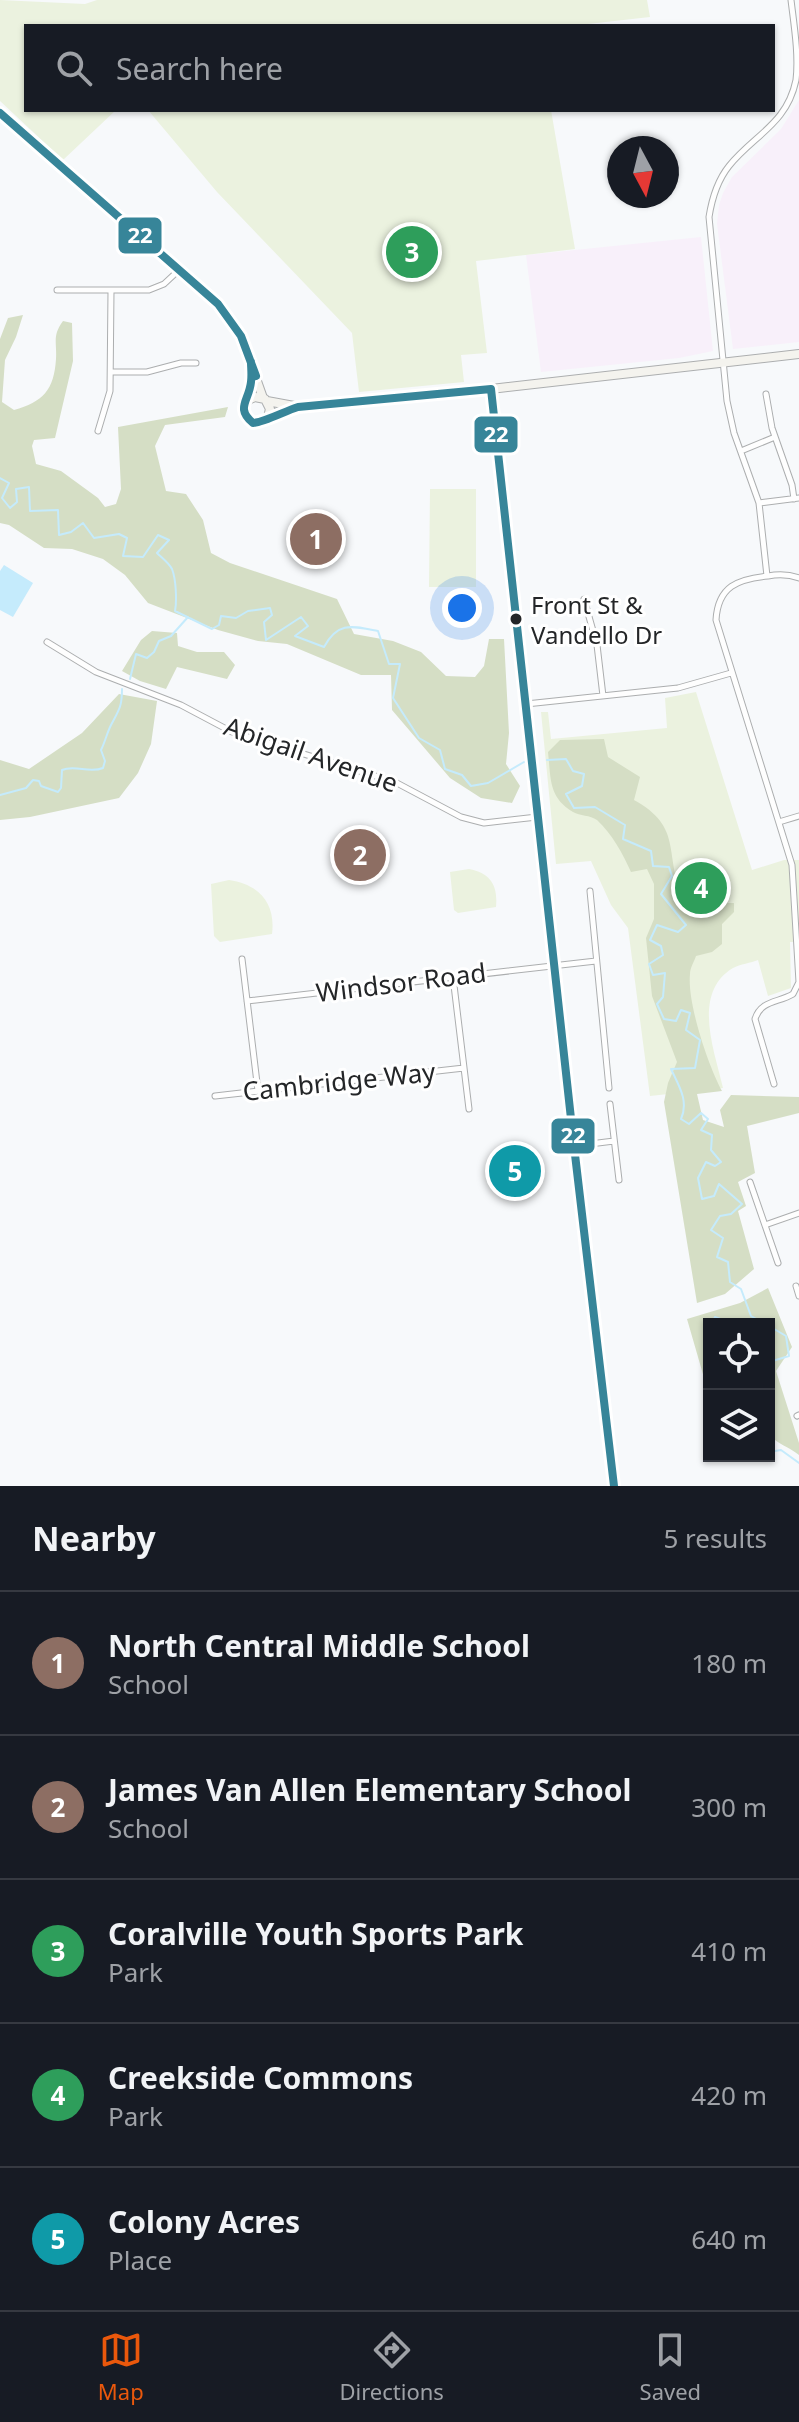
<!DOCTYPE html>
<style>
:root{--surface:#171b24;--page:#242831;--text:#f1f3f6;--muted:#9ea1a6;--line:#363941;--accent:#ea580c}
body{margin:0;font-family:"Noto Sans",sans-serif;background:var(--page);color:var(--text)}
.controls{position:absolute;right:24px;bottom:24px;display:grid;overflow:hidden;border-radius:0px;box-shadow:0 2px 6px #0004}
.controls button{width:72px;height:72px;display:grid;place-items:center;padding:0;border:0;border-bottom:2px solid var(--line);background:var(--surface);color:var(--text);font:40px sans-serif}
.compass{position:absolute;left:607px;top:136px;width:72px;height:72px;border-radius:50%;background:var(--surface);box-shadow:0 2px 6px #0004;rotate:173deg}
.you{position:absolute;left:462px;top:608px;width:28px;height:28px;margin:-20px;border:6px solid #fff;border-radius:50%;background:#1a73e8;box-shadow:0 0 0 12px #1a73e833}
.badge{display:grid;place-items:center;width:52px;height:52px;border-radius:50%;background:var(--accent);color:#fff;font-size:26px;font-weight:700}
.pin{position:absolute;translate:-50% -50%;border:4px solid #fff;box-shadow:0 2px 8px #0006}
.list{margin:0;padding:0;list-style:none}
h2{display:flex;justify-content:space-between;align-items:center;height:104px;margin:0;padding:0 32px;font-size:34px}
h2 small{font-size:26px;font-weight:400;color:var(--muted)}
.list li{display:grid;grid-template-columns:52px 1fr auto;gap:24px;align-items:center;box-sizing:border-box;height:144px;padding:0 32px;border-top:2px solid var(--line)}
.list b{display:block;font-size:30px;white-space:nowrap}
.list p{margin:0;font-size:26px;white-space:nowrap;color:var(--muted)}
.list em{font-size:26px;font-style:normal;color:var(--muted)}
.icon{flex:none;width:44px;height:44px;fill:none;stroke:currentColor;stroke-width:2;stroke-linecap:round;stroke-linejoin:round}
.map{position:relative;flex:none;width:799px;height:1486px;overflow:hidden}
.search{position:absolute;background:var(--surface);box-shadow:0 2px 6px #0004;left:24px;right:24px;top:24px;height:88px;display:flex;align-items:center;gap:20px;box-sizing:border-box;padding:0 28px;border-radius:0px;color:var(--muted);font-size:30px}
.sheet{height:824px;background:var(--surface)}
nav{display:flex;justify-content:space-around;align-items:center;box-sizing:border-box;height:112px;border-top:2px solid var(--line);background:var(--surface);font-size:22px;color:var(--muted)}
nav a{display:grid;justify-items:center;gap:4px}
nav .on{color:var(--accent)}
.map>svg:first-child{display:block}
</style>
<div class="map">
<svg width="799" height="1486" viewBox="0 0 799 1486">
<rect width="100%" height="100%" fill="#f7f9fb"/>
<!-- commercial -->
<path fill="#f8f0fa" d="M799,100V342L733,349L717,224L719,205L723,193L732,177L781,129Z
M701,237L713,351L679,358L541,372L526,255Z"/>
<!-- green -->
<path fill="#ebf2df" d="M0,0L85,4L97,0H647L650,17L570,26H26V110H116L63,160L0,101Z
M148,110H551L575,249L476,261L487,353L461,355L464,382L359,392L352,333L217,192Z
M430,489H476V587H429Z
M696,692L752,870L784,860H799V942H790L791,988L768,996L758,960C751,963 740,964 733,968C691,993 715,1052 723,1088L650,1096L628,928L611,905L591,861L556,864L541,712H548L551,739L667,728L665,698Z
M469,869C491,873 498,886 496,907L458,913L454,910L450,872Z
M229,880C259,884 276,904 272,934L220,942L214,936L211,884Z"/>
<!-- forest -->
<path fill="#d5dec5" d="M23,315L16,337L5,360L2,402L14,410C43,402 54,390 56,359C57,342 52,336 63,321L72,323L73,361L55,438L34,440L32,446L36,464L61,471L98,498L105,507L116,504L121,489L118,427L228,407L225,417L165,425L155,446L166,491L186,494L203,520L211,553L230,563L337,599L354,634L393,641L421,652L446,676L475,677L484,666L489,639H504L509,733L506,764L520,786L512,803L481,798L450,778L392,710L391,675H361L287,644L258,641L218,630L148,603L125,575L103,559L72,549L44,548L9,525L0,523V339L8,318Z
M152,631L177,633L178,646L197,652H224L235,665L227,679L177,667L166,689L140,681L122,671L141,640Z
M119,694L157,701L151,744L138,773L119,798L30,817L0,820V760L29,769L82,733Z
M604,739L608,757L640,777L634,800C683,827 664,853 682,896L702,903H734V912L722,924V944L712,952L696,956C694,962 690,968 690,974C687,1003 708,1065 722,1091L697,1094L703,1120L724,1127L720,1110L731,1095L799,1097V1113L747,1126L755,1173L738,1182L746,1206L738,1211L754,1269L725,1294L697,1303L664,1102L668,1083L677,1062L652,996L646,938L654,919V884L647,869L631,872C623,854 612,834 597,820C590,815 580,816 573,812C548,797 551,778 548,752L560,740Z
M768,1288L792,1347L776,1371L799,1443V1455C789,1447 778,1444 769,1435V1324H709V1395L687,1319L740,1303Z"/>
<!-- water -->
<path fill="#c5ebfc" d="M4,565L33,583L13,617L0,610V571Z"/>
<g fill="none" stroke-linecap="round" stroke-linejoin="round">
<!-- stream -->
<path stroke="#c5ebfc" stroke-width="2" d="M0,478L9,483L2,498L10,508L17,502L16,489L29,487L30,511L58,510L59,535L71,532L83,523L94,538L119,534L127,538L123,556L143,557L158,535L169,540L157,553C161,557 169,563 172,569C176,579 177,601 175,611L212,629L219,625L221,616L236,618L248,611L270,608L272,615L264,622L266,640L301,617L308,626L295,636L324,647C338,621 352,626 378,631L389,664H400L393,698L419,738L440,750L445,769L462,775L471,786L488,783L524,762
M130,679L136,654L147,658L154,652L159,641L171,636L188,617
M547,760L566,759L573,771L584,774L582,786L566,794L574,808L595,807L625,825L623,839L651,851L653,866L669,867L672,876L661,894L686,925L678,932L657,925L650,940L661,946L663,955L649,964L653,975L665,973L663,997L657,1004L664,1019L676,1021L681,1010L690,1013L686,1030L700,1040L695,1068L671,1069C679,1086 689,1101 681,1119L689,1124L701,1113L708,1119L701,1130L712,1135L711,1150L721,1162L715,1166L706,1162L698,1178L702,1199L714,1196L719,1184L742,1204L731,1214L720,1216L711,1230L723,1238L717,1257L728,1262L730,1282L741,1289L751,1316L765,1324
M0,795L26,788L33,780L39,781L41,786L58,792L61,788L62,770C75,764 89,774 103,768L105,761L101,750C105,742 107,733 111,725C119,710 122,707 122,689
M711,1324L715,1317L734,1324
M769,1326L786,1336L789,1356L769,1362
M709,1327L707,1331L709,1345
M769,1452L781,1450L799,1463"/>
<!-- street casing -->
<g stroke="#acaeaf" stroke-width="7">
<path id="street" d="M57,290H149L164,284L179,270
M111,372H147L181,363H196
M766,394L772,428L792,485L794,499
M98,431L110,391L111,291
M741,451L775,437
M759,503L799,498
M767,576L759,503L734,433L727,401L709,217C712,198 717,181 729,166C754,135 787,124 796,80C799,55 794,25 791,0
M584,599L597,645L603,696
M47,642L96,672L181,705L232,732L395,782L461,817L484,823L537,817
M526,704L678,688L731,673
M779,822L799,816
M590,891L609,1088
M242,959L258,1091
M453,977L469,1109
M247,1001L596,961
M774,1084L755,1019C761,1000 778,1003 793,994L799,982L792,865L716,620C718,586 738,579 768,576C779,574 788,574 799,578
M215,1096L464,1068
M610,1104L619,1180
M574,1146L614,1141
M750,1182L778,1263
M765,1225L799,1213
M796,1286L799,1296
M797,1416L799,1415"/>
</g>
<!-- secondary casing -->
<g stroke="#acaeaf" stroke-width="10">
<path id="secondary" d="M0,113L218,304L241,336L263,398
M251,362V384L244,413C252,428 260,422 272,415C280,411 290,409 298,407L491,389L799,354
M491,389L574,1146L614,1486
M248,400L255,397L265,399L270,409L268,417
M267,401L294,406"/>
</g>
<!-- street -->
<use href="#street" stroke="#fefefe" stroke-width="5"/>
<!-- secondary -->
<use href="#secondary" stroke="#f4f3ee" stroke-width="8"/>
<!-- bus-1 casing -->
<g stroke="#fff" stroke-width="14">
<path id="bus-1" d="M0,113L218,304L241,336L256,376
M251,362C251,368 252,375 251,382C249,401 235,408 253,423C265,422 285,411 298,407L491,389L574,1146L614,1486"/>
</g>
<!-- bus-1 -->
<use href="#bus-1" stroke="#378599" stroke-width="8"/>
</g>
<!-- markers -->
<circle fill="#242628" stroke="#fff" stroke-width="3" cx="516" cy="619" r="7"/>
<g text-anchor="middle" stroke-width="6" stroke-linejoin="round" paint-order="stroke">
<!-- bus labels -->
<g font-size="24" fill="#242628" stroke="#fff" text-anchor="start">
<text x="531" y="614">Front St &amp;<tspan x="531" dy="30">Vandello Dr</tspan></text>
</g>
<!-- street labels -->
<g font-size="26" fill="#242628" stroke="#fff">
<text transform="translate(311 755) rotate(19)" y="9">Abigail Avenue</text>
<text transform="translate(401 983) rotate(-7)" y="9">Windsor Road</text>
<text transform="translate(339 1082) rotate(-6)" y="9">Cambridge Way</text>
</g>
</g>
<g stroke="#fff" stroke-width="3">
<rect x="117" y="216" width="46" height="39" rx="8" fill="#378599"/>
<rect x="473" y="415" width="46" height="39" rx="8" fill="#378599"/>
<rect x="550" y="1117" width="46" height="38" rx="8" fill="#378599"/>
</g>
<g font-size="22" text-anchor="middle" font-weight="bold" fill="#fff">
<text x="140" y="243">22</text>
<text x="496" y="442">22</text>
<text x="573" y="1143">22</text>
</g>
</svg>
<div class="controls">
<button><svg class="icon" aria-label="locate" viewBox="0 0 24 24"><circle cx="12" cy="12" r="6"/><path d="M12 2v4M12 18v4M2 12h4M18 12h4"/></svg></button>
<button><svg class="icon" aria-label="layers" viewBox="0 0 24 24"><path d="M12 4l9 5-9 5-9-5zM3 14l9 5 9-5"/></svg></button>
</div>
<svg class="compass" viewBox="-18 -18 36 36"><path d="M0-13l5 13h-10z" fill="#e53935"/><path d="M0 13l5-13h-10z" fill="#9ea1a6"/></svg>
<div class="you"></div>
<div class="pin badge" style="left:316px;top:539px;background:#8d6e63">1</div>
<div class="pin badge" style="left:360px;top:855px;background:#8d6e63">2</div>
<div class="pin badge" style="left:412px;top:252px;background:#2e9e5b">3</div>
<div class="pin badge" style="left:701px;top:888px;background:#2e9e5b">4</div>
<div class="pin badge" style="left:515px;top:1171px;background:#0f9aa8">5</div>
<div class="search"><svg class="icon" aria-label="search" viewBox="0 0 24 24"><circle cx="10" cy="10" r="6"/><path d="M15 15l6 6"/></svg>Search here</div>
</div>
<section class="sheet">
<h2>Nearby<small>5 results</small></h2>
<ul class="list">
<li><span class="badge" style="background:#8d6e63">1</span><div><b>North Central Middle School</b><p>School</p></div><em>180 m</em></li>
<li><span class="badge" style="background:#8d6e63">2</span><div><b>James Van Allen Elementary School</b><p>School</p></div><em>300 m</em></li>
<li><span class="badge" style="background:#2e9e5b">3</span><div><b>Coralville Youth Sports Park</b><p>Park</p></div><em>410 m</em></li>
<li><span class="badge" style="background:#2e9e5b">4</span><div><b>Creekside Commons</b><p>Park</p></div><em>420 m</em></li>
<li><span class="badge" style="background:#0f9aa8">5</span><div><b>Colony Acres</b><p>Place</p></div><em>640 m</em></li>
</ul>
</section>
<nav>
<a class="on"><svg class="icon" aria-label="map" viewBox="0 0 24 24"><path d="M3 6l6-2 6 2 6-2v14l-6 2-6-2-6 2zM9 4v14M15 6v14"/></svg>Map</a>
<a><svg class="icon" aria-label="directions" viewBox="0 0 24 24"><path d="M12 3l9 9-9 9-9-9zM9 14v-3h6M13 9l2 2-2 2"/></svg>Directions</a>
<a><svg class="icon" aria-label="saved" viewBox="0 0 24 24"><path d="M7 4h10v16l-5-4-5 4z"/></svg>Saved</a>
</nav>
